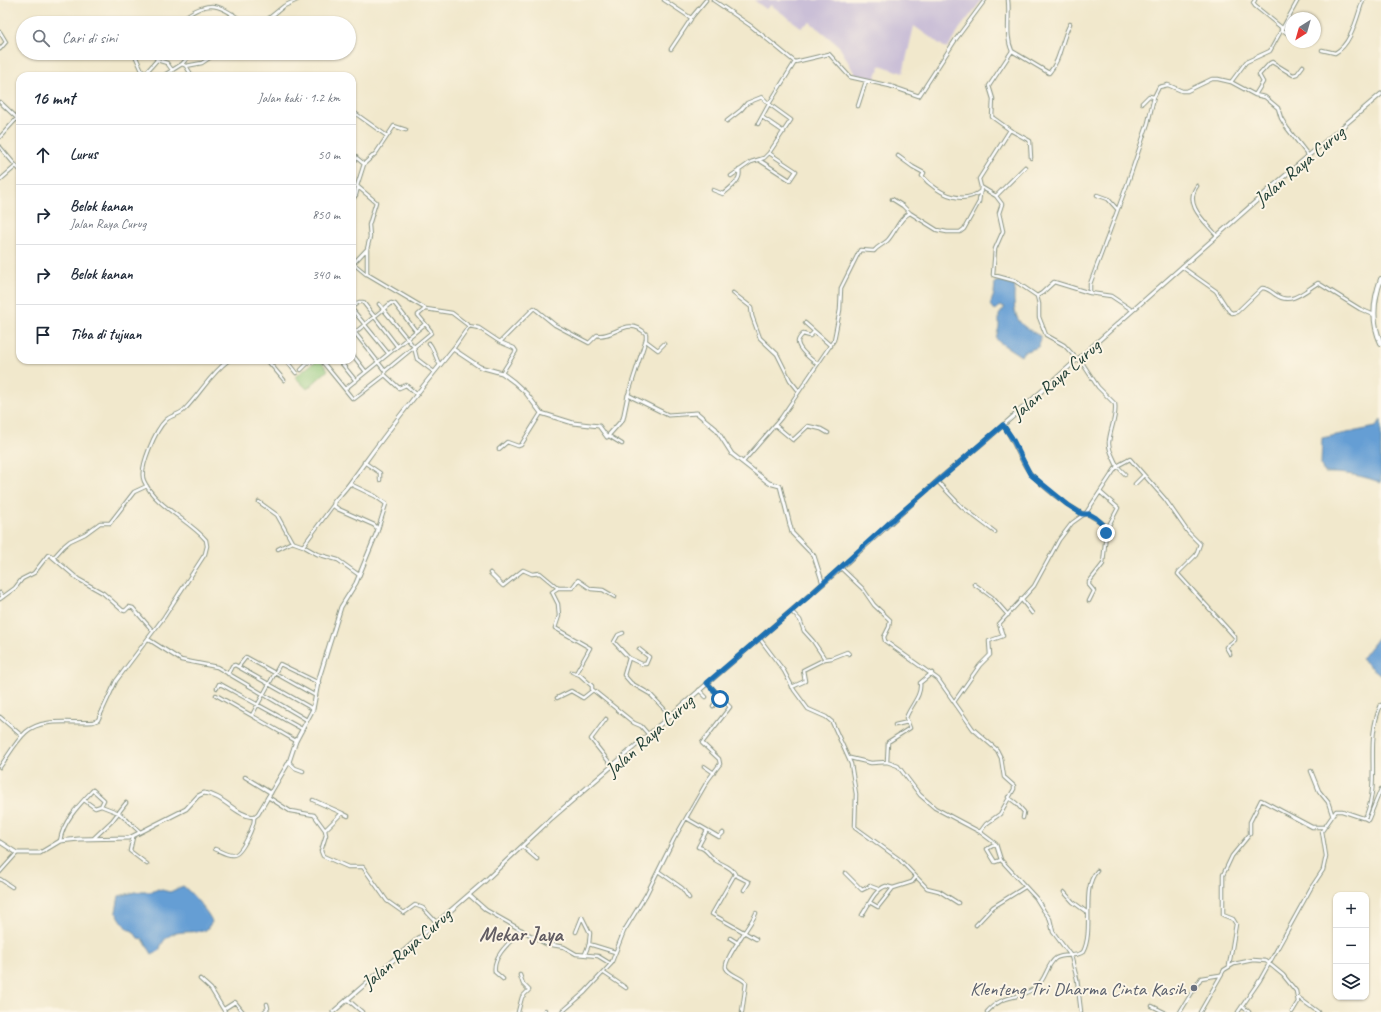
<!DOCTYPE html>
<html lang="id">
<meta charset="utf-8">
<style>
:root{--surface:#fff;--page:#f6f6f7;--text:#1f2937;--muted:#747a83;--line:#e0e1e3}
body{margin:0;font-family:Caveat,sans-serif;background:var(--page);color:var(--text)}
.controls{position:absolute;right:12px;bottom:12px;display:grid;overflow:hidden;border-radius:8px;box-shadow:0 1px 3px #0004}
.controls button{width:36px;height:36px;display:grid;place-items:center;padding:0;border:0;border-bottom:1px solid var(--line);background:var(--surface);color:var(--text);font:20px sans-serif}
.compass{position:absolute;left:1285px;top:12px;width:36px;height:36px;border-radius:50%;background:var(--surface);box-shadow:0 1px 3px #0004;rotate:217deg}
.stop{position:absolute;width:12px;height:12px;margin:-9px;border:3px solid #1f6fb2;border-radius:50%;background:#fff}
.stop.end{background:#1f6fb2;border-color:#fff;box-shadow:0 1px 4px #0008}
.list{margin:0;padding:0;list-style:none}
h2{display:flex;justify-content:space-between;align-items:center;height:52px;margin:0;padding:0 16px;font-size:17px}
h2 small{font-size:13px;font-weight:400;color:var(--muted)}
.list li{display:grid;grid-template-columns:26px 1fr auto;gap:12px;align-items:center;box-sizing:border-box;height:60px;padding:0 16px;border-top:1px solid var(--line)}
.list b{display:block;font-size:15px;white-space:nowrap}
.list p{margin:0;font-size:13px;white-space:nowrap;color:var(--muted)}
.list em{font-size:13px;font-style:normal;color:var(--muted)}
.icon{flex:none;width:22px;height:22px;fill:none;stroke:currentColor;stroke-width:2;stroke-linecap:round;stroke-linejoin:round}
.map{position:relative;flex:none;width:1381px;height:1012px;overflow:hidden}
.search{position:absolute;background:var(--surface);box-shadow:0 1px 3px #0004;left:16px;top:16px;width:340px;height:44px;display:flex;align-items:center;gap:10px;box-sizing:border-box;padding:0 14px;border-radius:22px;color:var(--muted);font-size:15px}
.panel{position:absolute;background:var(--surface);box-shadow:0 1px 3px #0004;left:16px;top:72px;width:340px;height:292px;border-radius:12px}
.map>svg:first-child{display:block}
</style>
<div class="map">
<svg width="1381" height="1012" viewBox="0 0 1381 1012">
<rect width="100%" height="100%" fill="#fcf5e5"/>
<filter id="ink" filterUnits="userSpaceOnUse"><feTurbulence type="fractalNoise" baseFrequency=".025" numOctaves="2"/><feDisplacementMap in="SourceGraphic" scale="8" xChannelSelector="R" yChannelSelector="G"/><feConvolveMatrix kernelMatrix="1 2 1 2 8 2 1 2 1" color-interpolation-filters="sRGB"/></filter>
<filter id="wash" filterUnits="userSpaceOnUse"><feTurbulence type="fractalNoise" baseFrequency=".012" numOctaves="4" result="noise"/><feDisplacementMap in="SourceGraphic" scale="16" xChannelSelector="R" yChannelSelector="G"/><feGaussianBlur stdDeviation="0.9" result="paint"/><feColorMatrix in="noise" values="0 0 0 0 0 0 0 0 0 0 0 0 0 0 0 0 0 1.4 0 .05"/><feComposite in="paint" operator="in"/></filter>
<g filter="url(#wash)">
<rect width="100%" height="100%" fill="#f1e8cc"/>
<!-- industrial -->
<path fill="#cabfd7" d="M754,0H982L960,28L947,49L914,26L903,73L880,65L875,79L855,74L839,46L810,22L801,27L771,5L766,9Z"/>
<!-- green -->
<path fill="#90c87b" stroke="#588258" d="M317,360H320L328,370L307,389L295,377Z"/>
<!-- water -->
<path fill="#659ed4" stroke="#426e84" d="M1000,281L1014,283C1016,288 1014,291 1014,296C1014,320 1019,325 1040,336L1039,347L1023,352L1021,356L999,342L996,338L999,327V315L1005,307L1001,306L994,310L990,305L994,294L995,282Z
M1381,420V483C1367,476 1340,472 1324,473L1321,465L1322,438L1376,427Z
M1381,633V675L1361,659Z
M183,886C189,890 211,915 212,922L206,930C187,935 167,925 159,951L152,954L143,939L138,938L133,931L127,929L116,912L119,896L135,892H152L158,889L170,892Z"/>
</g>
<g filter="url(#ink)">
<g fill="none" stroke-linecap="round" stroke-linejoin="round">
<!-- minor casing -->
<g stroke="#889280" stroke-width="4.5">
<path id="minor" d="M664,0L691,18L706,0
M713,0L751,26L795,62
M1255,0L1253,3L1255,6L1282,28
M176,23C207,1 214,0 245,23
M223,23L233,14
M263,23L284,6L297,0
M1281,29L1291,36
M0,32L6,42L0,49
M1304,42H1306
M671,49L691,19
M1322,50L1335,53C1352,44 1357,16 1363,0
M1012,51L1049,73C1061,60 1061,40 1070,24
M134,53L144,75
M154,53L157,60
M157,60L167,63L172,70
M182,64L192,53
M186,66L202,63L214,55L226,53
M143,76L157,60
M163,76L182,64L186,66L192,76
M1231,82L1246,62L1270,51L1298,0
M1255,95L1263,82L1259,75L1270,63L1272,62L1293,75L1297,74L1303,66
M0,102L17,118
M1142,103L1149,96L1154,97
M858,106L866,81
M352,111L387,136
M762,117L784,132
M727,121L741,110L747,103L762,97L769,104L758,124
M1010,130L1030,141L1031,158
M0,137L20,115
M0,147L16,166L0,180
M352,154L364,164L357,186L376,202L369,225L370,237L367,249V274L426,309L452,313L469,326L479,328L500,342L534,308L555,325L589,343L597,335C613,339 628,315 646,334V339L628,395
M898,156L913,167L924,173L922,176C926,179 926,181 929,183C944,196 964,204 981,191
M759,160L790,180L796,171L769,153
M352,164L356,156
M364,164L376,153L394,126L406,130
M16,166L20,170
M731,176L751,162L764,158L769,153L791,120L769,104L795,62L829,54L850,77L890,86L919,96L956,39L985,0
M1197,186C1183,205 1206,222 1217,236
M981,187L996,196L1002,204L999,213L1003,231L995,249L993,275L1015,281L1037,296L1039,304V317L1046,335L1064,345L1077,359
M713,190L723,194C730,188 742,180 739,170
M1097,195L1108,199L1117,209
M996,196L1025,167
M892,199L903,206L910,213
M352,200L356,195L358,187
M354,264L366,274
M352,265L367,249
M1182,267L1216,291L1229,311L1232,313L1237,312L1262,288C1268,288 1271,292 1276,295C1291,306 1306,290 1318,283L1360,309L1374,315
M733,293L751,307L752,316L760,338L777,354L790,380L798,390
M1037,296L1042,293L1054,282L1090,293
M379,304L414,347L417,359L434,372
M352,307L359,302H363L397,346
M352,309L388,353
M1132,310L1111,296L1090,293V284L1128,182L1148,123L1154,97L1159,87L1168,85L1182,91H1187L1212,79H1218L1231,82L1255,95L1265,97L1278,108L1281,118L1287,128L1308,155
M805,323L831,346
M352,329L385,371
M814,332L810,336L803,334C801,336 798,340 798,342C798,350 812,360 817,364
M352,335L391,303L395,304L416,331
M646,341L658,350L664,344
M500,342L514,348L516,351L502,373
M429,343C435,350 435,358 440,365
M453,349L469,326
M352,354L366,372
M267,360L284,380
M286,360L296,373
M321,360L352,398L354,399L385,375V371L431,333V331L418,315L425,309
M339,360L356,381
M301,370L307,364L318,360
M385,375L399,388L406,385L416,394
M345,389L425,324
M775,425L793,440L808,426L821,429L828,433
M1003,425C1014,439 1021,464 1031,474C1045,489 1065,504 1083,514
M609,436L622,444
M499,449L507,442L518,446L521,445L541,413
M364,462L380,473V480
M743,462L781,418L834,340L840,310L841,288L860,250L874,251C878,246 882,245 887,241C895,233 899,218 910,213L937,230L947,232H960L964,229L979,202L981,187L979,179L1010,130L992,117L993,99L989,86L1012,51C1005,36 1010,17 1008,0
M1125,474L1117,466L1130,459L1165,499L1188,532L1200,544L1196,555L1179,572L1178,574L1235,637V640L1226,647L1230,654
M937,481L962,507L995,532
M350,484L375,496L386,504L378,529
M1135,484L1144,475
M1100,492L1118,508L1108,527L1105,526
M259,502L277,515L292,542
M1086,513L1101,522L1105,526L1106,533L1103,564L1089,582V585L1094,591L1089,601
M303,546L317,554L338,560L359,575
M278,549L292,542L303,546L334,504
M54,557L64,546L70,541L85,534L100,523H110L134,492L147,486
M841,568L863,589L874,605L890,620L889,627L884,637L885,641L938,679L973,729L997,750L1001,758L1004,777L1014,786V789L1000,814L986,824L980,832
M490,573L503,586L523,570L532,574L540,573L558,588
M974,584L992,597L1008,615
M0,593L3,597
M0,599L15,588L22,579L34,573L48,555H50L78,579L103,593L122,610L125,611L129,607L133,608L153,631
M1021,599L1032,613
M791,611L800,620L804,631L813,641L825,659L803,670L805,681L792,687
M623,633L618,635L614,642L629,658L624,675L631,683L650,694L671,716
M148,639L181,660L217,667L307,720
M760,639L784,671L794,690L808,709L826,717L832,722L851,764L856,794L855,827L899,859L927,888L939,891L958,903
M629,658L642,664H646L649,657L639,649
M825,659L832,658L847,652L849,654
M239,666L246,657L316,696
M572,672L580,675L592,686V690
M576,673L590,648L555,628L559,616L558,604L552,592L558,588H572L578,580L591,589L603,590L615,597
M228,674L232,666L235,665L313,709
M708,683L720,697L713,706
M217,688L219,684L222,685L302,729
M699,690L706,697
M216,695L296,741
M557,698L571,691L583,698L593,690L634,723L641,726L649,735
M954,702L980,665L990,655L989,641L1003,636L999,624L1034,586L1059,540L1072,523L1086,513L1117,466C1114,458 1108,450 1109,442C1110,429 1117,417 1115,404L1098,387L1079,358
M252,715L280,664L319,683
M0,717L22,736
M606,719L591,739L613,767
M895,725L908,722
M850,758L871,763L887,762L888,742L910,728L906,718C910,706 922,696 920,683L932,673
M289,762L295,768L303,771
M887,762L898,766L920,795L935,808L980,832L996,844L1001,860L1036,898L1044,911L1050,919L1053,932L1071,956L1077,979L1081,1012
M704,766L714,773
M0,767C8,756 16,741 26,732C43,717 72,724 93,722L98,720L116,681L164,617L205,554L207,546L206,540C188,519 156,507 144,481C138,469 156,429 166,420C171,415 179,415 184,410C200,394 210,374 229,360
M1311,771L1319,791L1328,802L1332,814
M245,777L271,793
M268,797L290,811L314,815L325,830L342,813L313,800
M1008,797L1016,803L1024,812L1023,818
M84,800L95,808L101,806L119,813L140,832
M342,813L348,816
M686,818L707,830L698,847C707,848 708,855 715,860C722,865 731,866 735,874L712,914L756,939
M1364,818L1368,820L1369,818L1381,789
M325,830L326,835L321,851L323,856L348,867H363L387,901L404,913L415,905L423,908L436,922
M707,830L719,837L723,833
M133,837L130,851L147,864
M94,838L112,821L126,803
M60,841C63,821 79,805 93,790L104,800L101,806
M996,844L987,849L995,862L1001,860
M523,847L537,859
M215,849C220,851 228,856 233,855C242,855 255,824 254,817
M658,871L682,888L689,898
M0,872L17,853
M845,873L862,890L870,886L878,889
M735,875L749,882L744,890
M0,879L12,887
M1064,892L1073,902L1088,913
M469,895L486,910L546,944L564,947L576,954L598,956L611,964
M871,903L878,907L893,888L912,882L916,877
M862,915C869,905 874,890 886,886L893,888
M976,925L993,907L1025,887
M576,932L582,917L590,933L589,944L615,952
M730,938L738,943
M585,954L589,944
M1229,966L1236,924L1233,919L1223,915V875L1232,856L1250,834V822L1261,800L1312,827H1324
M604,973L626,988
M200,979L211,989L225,1012
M503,979L495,972C492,956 511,941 522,930
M1299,998L1318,1012
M347,999L362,1012
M1152,1006L1164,1012
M1243,1007L1249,1012
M224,1009L235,1002L243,1012
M545,1010V1012
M264,1012L268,1008L267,1004
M518,1012L522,997L529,990L523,984L520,975
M562,1012L585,992L611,964L624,931L646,895L674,839L708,780L720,764L719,759L702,743L730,707L720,697
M742,1012L746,983C742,977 729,975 726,968C723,959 752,924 756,913
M987,1012C1004,993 1016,1001 1035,988C1046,981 1046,965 1056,958C1065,953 1075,958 1083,952C1095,930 1080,889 1097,871
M1180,1012L1201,978L1220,975
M1200,1012L1224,970L1234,964L1253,960L1266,961L1283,975L1296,991L1298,1002L1292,1012
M1238,1012L1260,980L1311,888L1323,870L1326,856L1322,831L1336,811H1342L1363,818L1366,816C1381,779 1364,742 1381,705"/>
</g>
<!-- tertiary casing -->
<g stroke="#889280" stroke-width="5">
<path id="tertiary" d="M0,842L17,853H40L60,841L79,839L129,838L186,809L198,796L204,793C223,795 236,816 254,817L258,814L289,762L296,741L313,709L319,678L341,607L356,583L377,532L378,529L374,525L338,509L334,506V502C339,496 345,490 350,483C383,437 417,393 453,349L480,367L502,373L514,382L526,393L541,413L573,423L599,426L607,437L623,419L628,395L668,415L697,413L716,429L732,454L769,483L780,486L792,533L814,556L823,584
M333,1012L486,880L552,818L841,568L937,481L991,436L1280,180L1381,94"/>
</g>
<!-- primary casing -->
<g stroke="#889280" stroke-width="6">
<path id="primary" d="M1381,279C1373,301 1371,322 1381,343"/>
</g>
<!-- minor -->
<use href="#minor" stroke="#fff" stroke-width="2.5"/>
<!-- tertiary -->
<use href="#tertiary" stroke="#fff" stroke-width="3"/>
<!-- primary -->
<use href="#primary" stroke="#fff" stroke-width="4"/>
</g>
</g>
<g fill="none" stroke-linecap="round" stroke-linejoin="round" filter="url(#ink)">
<!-- route -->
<path stroke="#1f6fb2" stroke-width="5" d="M720,699V697L707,683L809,596L889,523L1003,425L1012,438L1030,474L1068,505L1082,514H1089L1096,518L1105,526L1106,533"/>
</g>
<!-- markers -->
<circle fill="#6b7280" stroke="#fcf5e5" stroke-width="1.5" cx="1194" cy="988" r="4"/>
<g text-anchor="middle" stroke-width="4" stroke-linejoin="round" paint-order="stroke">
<!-- street labels -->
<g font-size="19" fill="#1f3d34" stroke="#fcf5e5">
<text transform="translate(1299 165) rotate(-40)" y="7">Jalan Raya Curug</text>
<text transform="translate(1055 379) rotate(-41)" y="7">Jalan Raya Curug</text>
<text transform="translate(649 735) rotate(-42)" y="7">Jalan Raya Curug</text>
<text transform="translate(406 948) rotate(-41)" y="7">Jalan Raya Curug</text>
</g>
<!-- worship labels -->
<g font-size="19" fill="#5b616d" stroke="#fcf5e5" text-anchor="end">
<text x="1186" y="995">Klenteng Tri Dharma Cinta Kasih</text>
</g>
<!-- quarter labels -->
<g font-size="21" font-weight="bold" fill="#625d63" stroke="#fcf5e5">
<text x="521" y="941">Mekar Jaya</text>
</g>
</g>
</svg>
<div class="controls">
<button>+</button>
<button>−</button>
<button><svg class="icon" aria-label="layers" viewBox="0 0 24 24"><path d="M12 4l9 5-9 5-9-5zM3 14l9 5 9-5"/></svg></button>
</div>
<svg class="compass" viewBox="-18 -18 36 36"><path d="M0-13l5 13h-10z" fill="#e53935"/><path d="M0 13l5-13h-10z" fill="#747a83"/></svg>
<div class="stop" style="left:720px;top:699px"></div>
<div class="stop end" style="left:1106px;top:533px"></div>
<div class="search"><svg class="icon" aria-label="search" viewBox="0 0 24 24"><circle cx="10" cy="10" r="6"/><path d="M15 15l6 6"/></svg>Cari di sini</div>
<section class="panel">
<h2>16 mnt<small>Jalan kaki · 1.2 km</small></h2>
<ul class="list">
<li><svg class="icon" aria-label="ahead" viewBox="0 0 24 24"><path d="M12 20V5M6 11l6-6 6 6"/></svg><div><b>Lurus</b></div><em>50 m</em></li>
<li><svg class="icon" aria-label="right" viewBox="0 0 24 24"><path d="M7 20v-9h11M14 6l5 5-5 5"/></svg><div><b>Belok kanan</b><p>Jalan Raya Curug</p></div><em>850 m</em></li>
<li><svg class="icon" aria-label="right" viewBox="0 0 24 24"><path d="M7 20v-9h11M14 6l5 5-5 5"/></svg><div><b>Belok kanan</b></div><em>340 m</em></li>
<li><svg class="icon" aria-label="arrive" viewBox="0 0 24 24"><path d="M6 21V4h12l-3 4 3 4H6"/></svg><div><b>Tiba di tujuan</b></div></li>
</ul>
</section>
</div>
